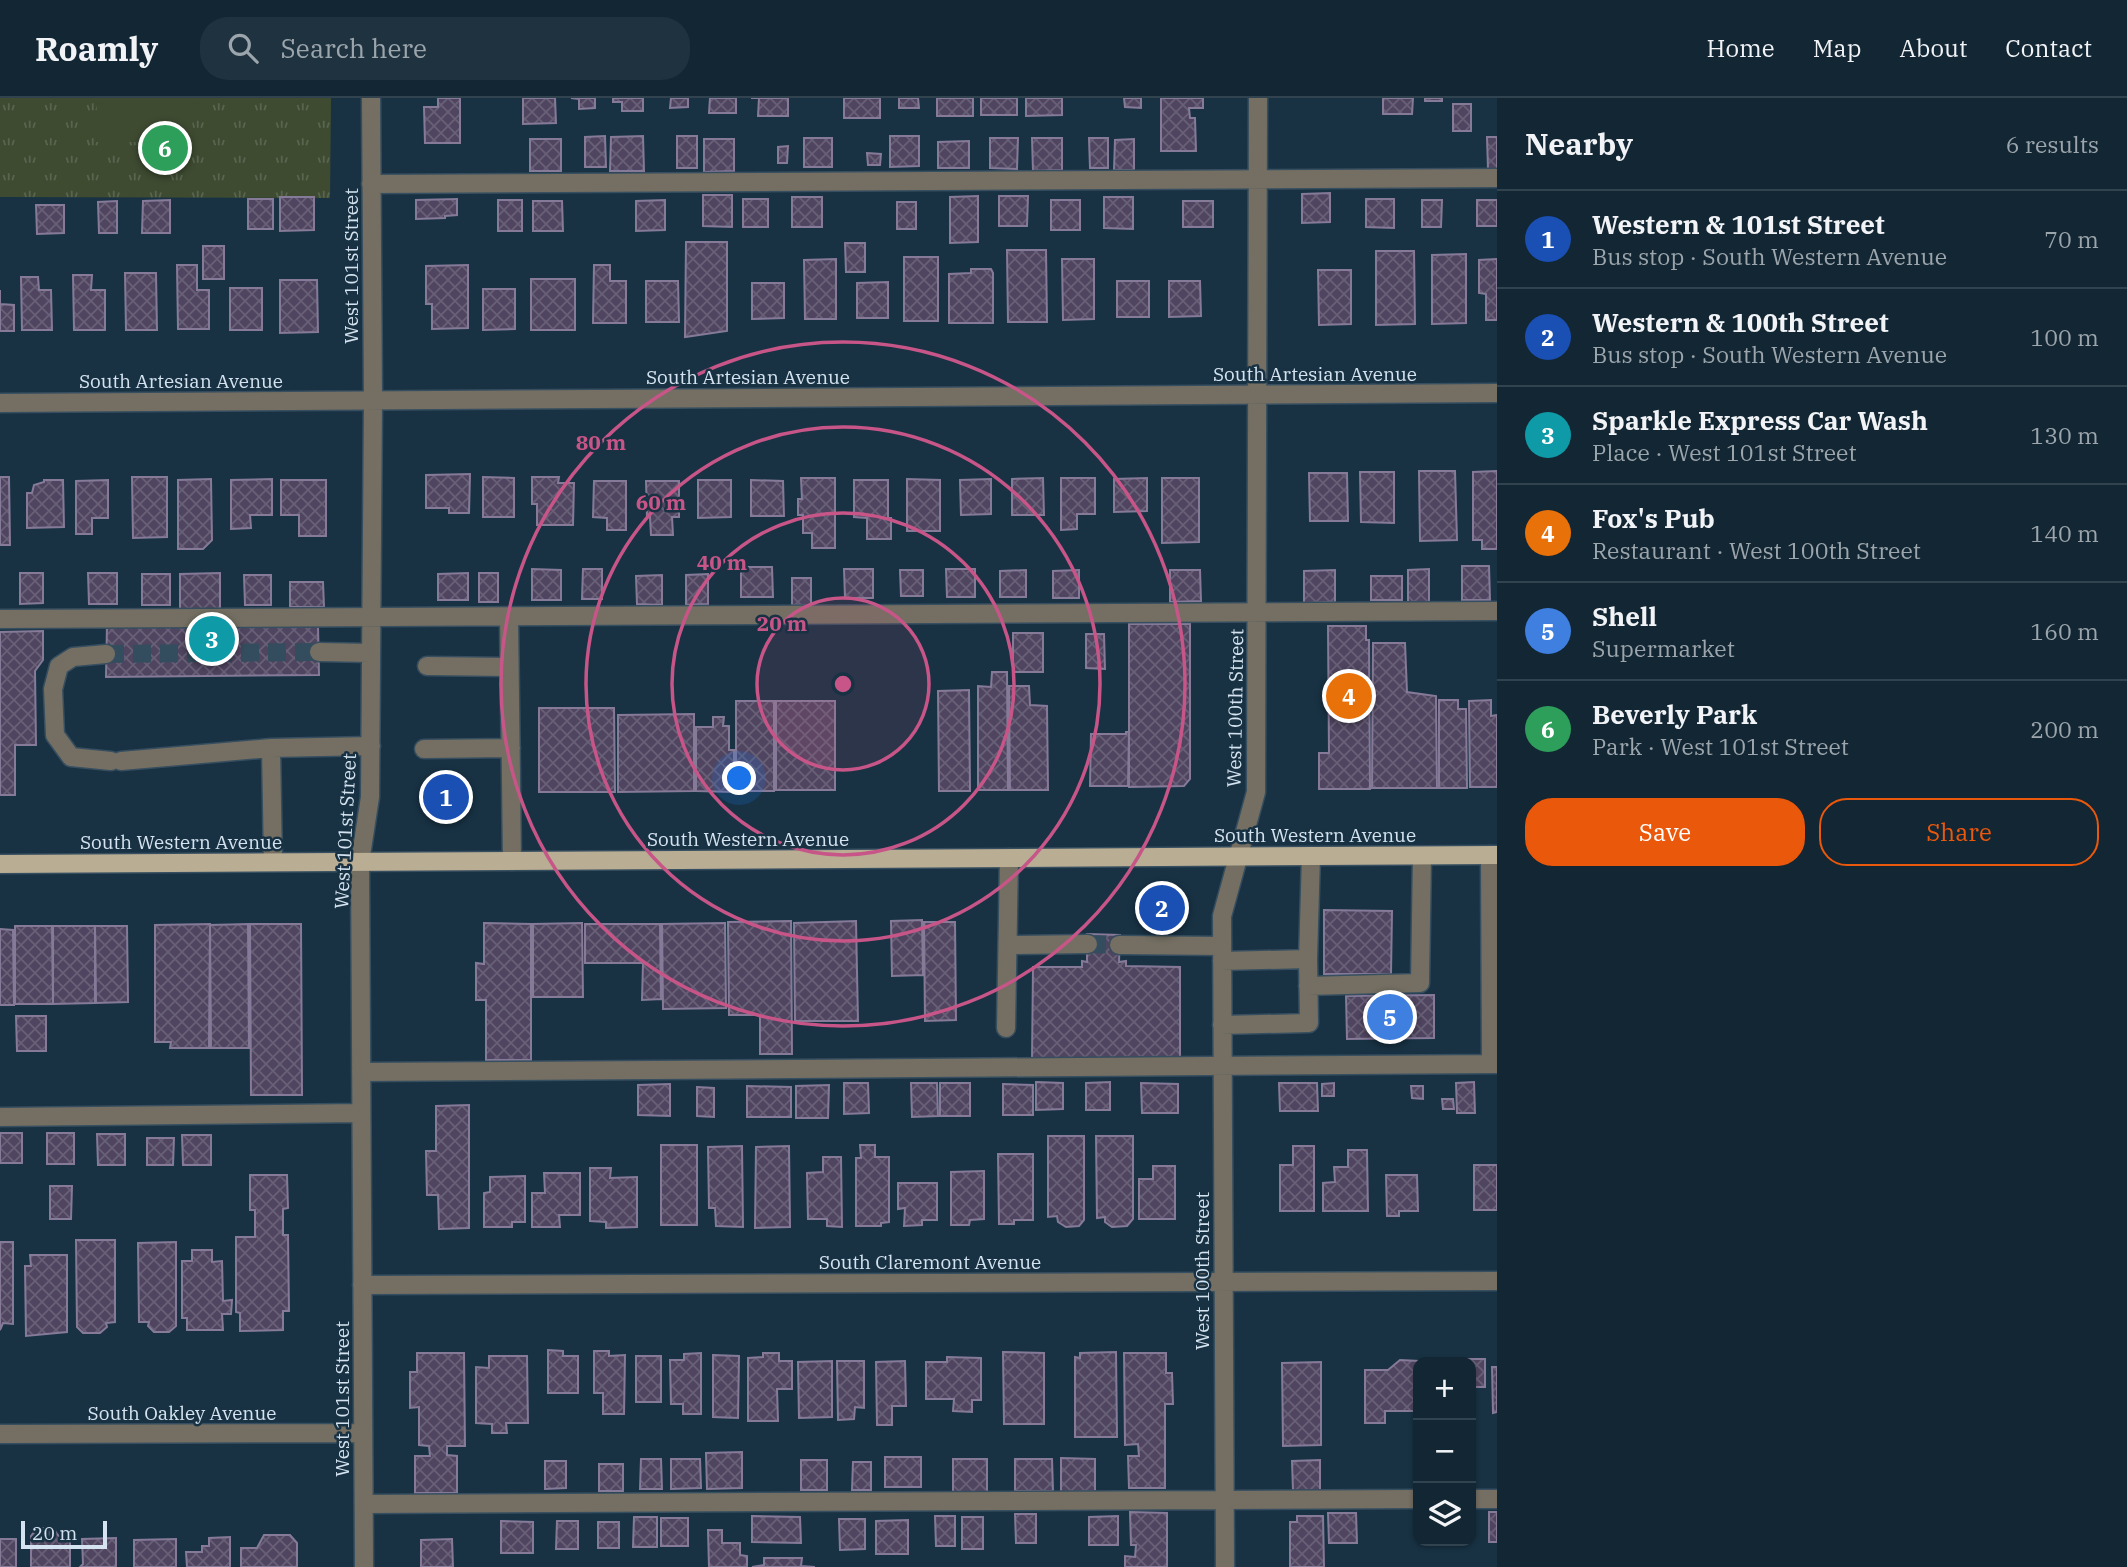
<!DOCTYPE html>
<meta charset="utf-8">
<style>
:root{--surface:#122633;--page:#1f323f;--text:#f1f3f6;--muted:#9ca5ac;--line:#31434e;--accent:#ea580c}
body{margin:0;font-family:"IBM Plex Serif",serif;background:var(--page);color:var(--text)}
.controls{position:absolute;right:21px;bottom:21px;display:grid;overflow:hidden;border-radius:14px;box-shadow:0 2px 5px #0004}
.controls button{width:63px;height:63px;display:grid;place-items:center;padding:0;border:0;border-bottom:2px solid var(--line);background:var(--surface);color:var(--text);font:35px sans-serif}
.scale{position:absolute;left:21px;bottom:18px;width:86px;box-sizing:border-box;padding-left:7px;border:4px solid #d4e3ef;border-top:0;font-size:19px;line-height:24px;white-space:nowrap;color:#d4e3ef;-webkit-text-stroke:5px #183244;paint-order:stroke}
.you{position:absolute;left:740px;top:681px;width:24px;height:24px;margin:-18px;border:5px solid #fff;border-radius:50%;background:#1a73e8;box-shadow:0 0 0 10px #1a73e833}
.badge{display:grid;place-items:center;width:46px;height:46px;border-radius:50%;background:var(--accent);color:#fff;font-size:23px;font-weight:700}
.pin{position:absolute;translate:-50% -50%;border:4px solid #fff;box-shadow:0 2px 7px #0006}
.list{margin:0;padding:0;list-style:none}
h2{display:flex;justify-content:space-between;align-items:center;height:91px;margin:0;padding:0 28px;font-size:30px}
h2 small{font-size:23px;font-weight:400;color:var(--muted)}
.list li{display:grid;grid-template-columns:46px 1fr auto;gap:21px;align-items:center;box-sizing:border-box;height:98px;padding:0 28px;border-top:2px solid var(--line)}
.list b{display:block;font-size:26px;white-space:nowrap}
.list p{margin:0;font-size:23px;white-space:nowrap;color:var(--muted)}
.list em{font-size:23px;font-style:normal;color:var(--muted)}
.actions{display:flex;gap:14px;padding:21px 28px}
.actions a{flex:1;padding:16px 0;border:2px solid var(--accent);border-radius:28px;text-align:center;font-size:24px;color:var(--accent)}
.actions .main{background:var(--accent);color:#fff}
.icon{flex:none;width:38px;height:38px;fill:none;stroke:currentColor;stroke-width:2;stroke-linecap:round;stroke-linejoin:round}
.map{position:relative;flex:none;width:1497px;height:1469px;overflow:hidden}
header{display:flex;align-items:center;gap:42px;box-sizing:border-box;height:98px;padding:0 35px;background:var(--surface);border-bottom:2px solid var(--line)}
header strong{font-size:33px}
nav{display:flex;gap:38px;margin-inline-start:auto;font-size:24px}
.search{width:490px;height:63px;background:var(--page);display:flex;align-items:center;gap:18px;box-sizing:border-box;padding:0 24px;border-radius:28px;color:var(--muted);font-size:26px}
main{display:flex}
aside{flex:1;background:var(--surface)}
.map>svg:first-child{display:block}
</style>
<header>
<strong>Roamly</strong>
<div class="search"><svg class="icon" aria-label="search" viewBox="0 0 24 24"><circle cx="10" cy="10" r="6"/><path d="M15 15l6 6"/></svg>Search here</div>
<nav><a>Home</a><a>Map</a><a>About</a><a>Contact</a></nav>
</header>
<main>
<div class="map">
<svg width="1497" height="1469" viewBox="0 0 1497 1469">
<defs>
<pattern id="grass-tufts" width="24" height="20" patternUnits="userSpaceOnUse" patternTransform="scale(1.75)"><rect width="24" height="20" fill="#3e4b31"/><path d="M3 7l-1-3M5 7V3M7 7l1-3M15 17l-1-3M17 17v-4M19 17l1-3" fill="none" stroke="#59654f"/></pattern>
<pattern id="building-cross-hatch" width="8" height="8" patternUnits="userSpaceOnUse" patternTransform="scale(1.75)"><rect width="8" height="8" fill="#504560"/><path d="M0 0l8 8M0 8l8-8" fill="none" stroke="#686077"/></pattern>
</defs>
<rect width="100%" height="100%" fill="#183244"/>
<!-- grass -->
<path fill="url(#grass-tufts)" d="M0,0H331L330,100L0,99Z"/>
<!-- pitch -->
<path fill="#3e4b31" d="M97,0H193L192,44H96Z"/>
<!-- building -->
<path fill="url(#building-cross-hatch)" stroke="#857a98" stroke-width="2" d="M438,0H460V45H425L424,9H438Z
M523,0H555L556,25L523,26Z
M571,0H595V10L579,11V1Z
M613,0H643V13H622V4H613Z
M671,0H688V9L670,10Z
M710,0H736V15H709Z
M751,0H788V18H758L759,0Z
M844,0H880V20H844Z
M899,0H918L919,10H899Z
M937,0H973V18H937Z
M981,0H1017V17H981Z
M1026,0H1062V17L1026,18Z
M1124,0H1141V10L1125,9Z
M1161,0H1203V10H1189L1190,20H1195L1196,53H1161Z
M1383,0H1413L1412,16H1383Z
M1425,0H1442V3H1425Z
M1453,6H1471V33H1453Z
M605,38L606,69H585V39Z
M643,38L644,73H610L611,39Z
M677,38H697V70H677Z
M890,38H919V68L890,69Z
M1487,39H1497V71H1488Z
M804,40H832V69H804Z
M990,40H1018L1017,71L990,70Z
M1032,40H1062V72L1033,73Z
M1089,40H1108V70H1090Z
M530,41H561V73H530Z
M704,41H734V73L704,74Z
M1134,41V72H1114L1115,42Z
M969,43V70H938V44Z
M788,48L787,65H778V49Z
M867,55L881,56L880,67H868Z
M1330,95V124L1302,125V96Z
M703,97H732V129L703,128Z
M978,98V144L950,145V99Z
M999,98H1028L1027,128H999Z
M280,99H314V132L280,133Z
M792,99H822V129H792Z
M1104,99H1133V131L1104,130Z
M248,101H273V131H248Z
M457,101V117L445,118V120L416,121V102Z
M743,101H768V129H743Z
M1366,101H1394V130L1366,129Z
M170,102V135H142L143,103Z
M498,102H522V133H498Z
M665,102V132L636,133V103Z
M1051,102H1080V132H1051Z
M1422,102H1442L1441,129H1422Z
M1477,102H1497V128H1477Z
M117,103V135H99L98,104Z
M533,103H562L563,133H533Z
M1183,103H1213V129H1183Z
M897,104H916V131H897Z
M36,107H64V135L37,136Z
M686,144H727V233L685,239Z
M845,145H865V174H846Z
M203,148H224V181H203Z
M1007,152H1046L1047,224H1008Z
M1376,153H1414L1415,226L1376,227Z
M1466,156V225L1432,226V157Z
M904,159H938V223H904Z
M836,161V221H805L804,162Z
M1062,161H1094V221L1063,222Z
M1497,161V222H1486V196L1479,195V162Z
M177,167H197V192H209V231H178Z
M468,167V230L432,231V206H426V168Z
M594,167H610V183H626V225H593Z
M971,171H991L993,175V225H949V176L971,175Z
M1318,172H1351V226L1319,227Z
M125,175H156L157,232H126Z
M73,177H92L91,192H105V232H74Z
M21,179H38L39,192H51L52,232H22Z
M531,181H575V232H531Z
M280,182H317L318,234L280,235Z
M646,183H678L679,224H646Z
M1117,183H1149V219H1117Z
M1169,183H1200L1201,218L1169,219Z
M888,184V220H857V185Z
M752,185H784V220L752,221Z
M230,190H262V232H230Z
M483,191H515V231L483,232Z
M0,192V206L14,207V233H0Z
M1419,373H1455L1457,442L1420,443Z
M1497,373V451H1482V442H1473V374Z
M1360,374H1394V425L1361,424Z
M1309,375H1347L1348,423H1310Z
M470,376L469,415H449V410H426V377Z
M0,379H9L10,447H0Z
M132,379H167V439L133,440Z
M483,379L514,380V419H483Z
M532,379H559L558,385H574L573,427H537V406H532Z
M801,380H835V450H812V435H803V417H798V401H802Z
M1043,380L1044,417H1012V381Z
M1061,380H1095V416H1077V431L1061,432Z
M1147,380V413L1114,414V381Z
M1162,380H1199V444L1162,445Z
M211,381L212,442L203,451H178V382Z
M272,381V417H250L251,430L231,431V382Z
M907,381L940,382V433H907Z
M991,381V416L961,417L960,382Z
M44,382H63L64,429L27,430V395H32L34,387L44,384Z
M108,382V420H92V436H76V383Z
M281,382H326V438H299V417H281Z
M698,382H731V419L698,420Z
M751,382L783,383L784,418H751Z
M854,382H888V420H891V441H867V420L854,419Z
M594,383H626V432H607V420L593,419Z
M646,383H679V419H672L673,437H651L650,419H647Z
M1462,468H1489L1490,502H1462Z
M741,469H772L773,499H741Z
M532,471L561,472V502H532Z
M583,471H602V501H582Z
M844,471H873V500H845Z
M946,471H975V499H947Z
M1429,471V504H1408V472Z
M900,472H923V498H901Z
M1026,472V499H1000V473Z
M1079,472V500H1053V473Z
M1170,472H1200L1201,503L1170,504Z
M1335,472V504L1304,505V473Z
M20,475H43V505L20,506Z
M88,475H117V506H89Z
M220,475V511H180V476Z
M468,475V502H438V476Z
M479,475H498V504H479Z
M142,476H170V507H142Z
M708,476V506L686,507V477Z
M244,477H271V507H245Z
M662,477V507L637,506L636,478Z
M1371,478H1402V502H1371Z
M792,480H811V507H792Z
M290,484H323L324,509H290Z
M1129,526H1190V681L1184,688L1129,689Z
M107,527L318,528L319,577L106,579Z
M1328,528H1366V542H1369L1370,691H1319V655H1329Z
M43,533V562L35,573L36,647H15V697H0V534Z
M1013,535H1043V574H1013Z
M1086,536H1104L1105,571L1086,570Z
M1373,545H1405L1407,594L1436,598L1437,690H1372Z
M992,574H1007L1008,692H978V588L991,589Z
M1009,588H1029L1030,607L1047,608L1048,692H1010Z
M969,592L970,693H939L938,593Z
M1439,602H1458V611H1466L1467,690H1439Z
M1491,602V618L1497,617V689H1470L1469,603Z
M736,603H774V693H736Z
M776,603H835V692H776Z
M539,610H614L615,694H539Z
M694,616V693L618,694V617Z
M713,619H724L723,628H729V652H734V694L696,693V629H713Z
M1126,634H1129L1128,688H1090L1091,636H1126Z
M1324,812L1392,813L1391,876H1324Z
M922,822L923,877L892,878L891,823Z
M791,823L792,956H760V917H729L728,824Z
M856,823L858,923H795L794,825Z
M924,824H955L956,922L925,923Z
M484,825L531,826V962H486V902H476V865L484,866Z
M582,825L583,899H533V826Z
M725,825L726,910L663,911L662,826Z
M210,826L209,950H170L171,944H155V827Z
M248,826L249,950H211L210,827Z
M250,826H301L302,997H251Z
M585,826H660L661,901L642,902L643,865H585Z
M15,828H52L53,906H15Z
M53,828H95V905L53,906Z
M95,828H127L128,904L96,905Z
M0,831L13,832L14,907H0Z
M1087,836L1120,837L1119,864L1126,863V868L1180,869V963L1032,962L1033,869H1082V863L1087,864Z
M1434,897V940L1347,941L1346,898Z
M16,918H46V953H17Z
M1036,984L1063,985V1011L1036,1012Z
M1110,984V1012H1086V985Z
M1474,984L1475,1015H1457L1456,985Z
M844,985H868L869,1015L844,1016Z
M911,985H937L938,1018L912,1019Z
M940,985H970V1018H940Z
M1141,985L1178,986V1015H1142Z
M1279,985H1317L1318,1013H1280Z
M1334,985V998H1322V986Z
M670,986V1018L638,1017V987Z
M1003,986L1033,987V1017H1003Z
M829,987L828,1020H796V988Z
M747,988L791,989V1019H747Z
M1411,988H1423V1001L1412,1000Z
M697,989L714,990V1019L697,1018Z
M1442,1001H1453L1454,1011H1443Z
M469,1007V1130L439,1131L438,1097H427L426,1053H436V1008Z
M0,1035H22V1065H0Z
M47,1035H74V1066H47Z
M97,1036H125V1067H98Z
M182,1037H211V1067H183Z
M1048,1038H1084V1122L1079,1128L1066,1129L1058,1124L1057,1118L1048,1119Z
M1096,1038H1133V1121L1127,1128L1112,1129L1105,1124V1119L1097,1120Z
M147,1040H174L173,1067H147Z
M661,1047H697V1127H661Z
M860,1047H875V1059H889V1124L881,1125V1128H856V1060H861Z
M742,1048L743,1129L716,1128L715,1110H709L708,1049Z
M789,1048L790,1129L755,1130L756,1049Z
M1293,1048H1314V1113H1280V1067H1293Z
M1348,1052H1367L1368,1113H1323V1085L1335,1084L1334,1069H1348Z
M998,1056H1033V1122H1014V1126H999Z
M823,1059H841L842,1129L827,1128V1121H808L807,1075L823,1074Z
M1474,1067H1497V1112H1474Z
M1153,1068H1175V1121H1139V1081H1153Z
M590,1070H611L610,1080L637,1079V1129L606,1130V1124L590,1123Z
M984,1073V1121L970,1122L969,1127H951V1074Z
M544,1075H580V1117H559L560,1129H532V1095H545Z
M250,1077H287L288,1110L283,1111V1137H288L289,1213H283V1232L240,1233V1215L236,1214V1139H255V1112H250Z
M1386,1077H1417L1418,1113H1399V1118H1387Z
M525,1078V1124H512V1129H484V1095L490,1094V1079Z
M898,1085H937V1122H922V1127L904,1128L905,1110L898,1111Z
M50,1088H72L71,1121H50Z
M76,1142H115V1224L106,1225L107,1229L100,1235H83L77,1229Z
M0,1144H13V1226L3,1225L0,1232Z
M176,1144V1228L169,1234H154L148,1228L149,1224H139L138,1145Z
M192,1152H212V1164L222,1163L223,1203L232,1202L231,1216H222L223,1232H187V1220H182V1163H192Z
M30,1157H67V1234L26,1238L25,1168H31Z
M548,1252L563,1253V1258H578V1295H548Z
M594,1253H609V1258L625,1257L624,1316H603V1295H594Z
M1003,1254L1044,1255V1326H1004Z
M1116,1254L1117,1339H1075V1259L1080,1260V1255Z
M417,1255H464L465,1348H447V1357L457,1358V1395H415V1358H430L429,1348L419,1347V1309L410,1310V1274H417Z
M701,1255V1316H683V1306H671L670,1262H684V1256Z
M763,1255H779V1263H792V1291H777L778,1323H748V1260L763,1259Z
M1124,1255H1166V1275H1172L1173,1306H1165V1390H1129L1128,1358H1139L1138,1346L1125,1347Z
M713,1257L739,1258L738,1320L713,1319Z
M489,1258H527L528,1325H506L507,1335H492V1326L476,1325V1269L489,1270Z
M636,1258H661V1304H636Z
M947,1259L981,1260V1302H972V1314L953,1313L954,1301H926V1264H947Z
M1436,1261H1485V1289H1472V1316L1471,1264H1436Z
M1400,1262L1419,1263L1418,1313H1385V1325H1365V1272H1388Z
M832,1263V1319L799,1320L798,1264Z
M837,1263H864V1310L855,1309L854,1321L838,1322Z
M905,1263L906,1308H892V1327H877L876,1264Z
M1321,1264V1347L1283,1348L1282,1265Z
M1492,1269H1497V1314L1493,1315Z
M742,1354V1390L707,1391L706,1355Z
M885,1359H921V1389H885Z
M1061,1360L1095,1361V1393L1061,1394Z
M641,1361H661L662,1391H640Z
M671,1361H700L701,1390L671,1391Z
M953,1361H987V1394H953Z
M1015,1361H1052L1053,1393H1015Z
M801,1362H827V1392H801Z
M1320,1362V1393H1293L1292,1363Z
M545,1363H566V1390L545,1391Z
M853,1364H871V1392H852Z
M599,1366H623V1393H599Z
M1130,1414L1167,1415V1469H1125V1458L1135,1459L1136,1447H1131Z
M1489,1414H1497V1444H1489Z
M1328,1415H1356L1357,1445H1329Z
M1015,1416H1036V1445H1016Z
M752,1418L800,1419L801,1445L752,1444Z
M935,1418H955V1448H936Z
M1118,1418V1447H1089V1419Z
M1297,1418H1323L1324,1469H1290V1424H1297Z
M634,1419H657V1449H633Z
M962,1419H983V1451H962Z
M661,1420H688V1448H661Z
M839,1421H865V1451L840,1452Z
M908,1422V1456H876V1423Z
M501,1423L533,1424V1455H501Z
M557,1423H578V1451H556Z
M598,1424H619V1450H598Z
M37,1430H53L60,1440H70V1469H31V1438Z
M708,1432H722V1445H740V1457L747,1458V1469H709Z
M264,1437H290L297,1445V1469H241V1450H257Z
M230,1439V1469H187L186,1454H202V1448H209V1440Z
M116,1440V1469H80L83,1466L82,1441Z
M0,1441H16V1469H0Z
M176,1441V1469H134V1442Z
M452,1441L453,1469H421V1442Z
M764,1460H802L801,1468L815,1469H752L764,1467Z"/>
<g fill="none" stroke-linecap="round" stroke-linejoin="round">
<!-- minor-tunnel -->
<path stroke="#344d5e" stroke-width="18" stroke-dasharray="18 9" stroke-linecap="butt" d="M106,556L319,554
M1088,846L1119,847"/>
<!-- minor casing -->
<g stroke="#364e5f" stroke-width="21">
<path id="minor" d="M371,86L1497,80
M0,305L1497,295
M509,519L512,763
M0,521L1497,513
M319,554L371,555
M106,556L73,559L59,568L53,591L55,637L71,659L111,663
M427,568L509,569
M424,651L511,650
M121,663L271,650
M1490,757L1491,966
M273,764L271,650L371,648
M1008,847L1088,846
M1119,847L1222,848
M1222,863L1308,861L1311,758
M1308,888L1420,885L1422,758
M1222,927L1309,925L1308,861
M1006,930L1009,760
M361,974L1497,966
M0,1019L361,1015
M362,1187L1497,1183
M0,1336L363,1335
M1471,1401H1497
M364,1406L1418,1401
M364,1469L360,764L370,699L373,303L371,0
M1225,1469L1222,818L1256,694L1258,0"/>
</g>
<!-- major casing -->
<g stroke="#364e5f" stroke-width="21">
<path id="major" d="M0,766L1497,757"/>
</g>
<!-- minor -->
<use href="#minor" stroke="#746f62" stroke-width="18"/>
<!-- major -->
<use href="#major" stroke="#b9ad93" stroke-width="18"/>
</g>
<!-- distance rings -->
<circle cx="843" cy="586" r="86" fill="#c75587" fill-opacity=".12"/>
<g fill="none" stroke="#c75587" stroke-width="3.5">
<circle cx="843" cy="586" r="86"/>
<circle cx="843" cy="586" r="171"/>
<circle cx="843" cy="586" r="257"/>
<circle cx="843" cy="586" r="342"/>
</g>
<g text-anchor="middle" stroke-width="5" stroke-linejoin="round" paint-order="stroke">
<!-- street labels -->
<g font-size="19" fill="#d4e3ef" stroke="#183244">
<text transform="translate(351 168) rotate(-90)" y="7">West 101st Street</text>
<text x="1315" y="283">South Artesian Avenue</text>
<text x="748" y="286">South Artesian Avenue</text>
<text x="181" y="290">South Artesian Avenue</text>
<text transform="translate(1235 610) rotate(-89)" y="7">West 100th Street</text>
<text transform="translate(345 733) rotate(-87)" y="7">West 101st Street</text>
<text x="1315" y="744">South Western Avenue</text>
<text x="748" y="748">South Western Avenue</text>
<text x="181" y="751">South Western Avenue</text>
<text x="930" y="1171">South Claremont Avenue</text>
<text transform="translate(1202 1173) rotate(-90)" y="7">West 100th Street</text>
<text transform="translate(342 1301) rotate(-90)" y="7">West 101st Street</text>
<text x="182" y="1322">South Oakley Avenue</text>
</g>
</g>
<circle cx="843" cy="586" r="10" fill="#c75587" stroke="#183244" stroke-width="3.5"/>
<g font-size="21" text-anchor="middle" font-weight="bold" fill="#c75587" stroke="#183244" stroke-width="5" stroke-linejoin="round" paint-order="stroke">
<text x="601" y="352">80 m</text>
<text x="661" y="412">60 m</text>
<text x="722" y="472">40 m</text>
<text x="782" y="533">20 m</text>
</g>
</svg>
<div class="controls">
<button>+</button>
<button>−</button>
<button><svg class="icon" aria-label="layers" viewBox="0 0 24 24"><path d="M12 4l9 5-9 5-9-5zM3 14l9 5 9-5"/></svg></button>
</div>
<div class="scale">20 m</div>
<div class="you"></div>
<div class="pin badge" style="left:446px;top:699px;background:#1a4fb4">1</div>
<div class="pin badge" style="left:1162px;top:810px;background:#1a4fb4">2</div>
<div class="pin badge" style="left:212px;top:541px;background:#0f9aa8">3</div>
<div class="pin badge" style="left:1349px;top:598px;background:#e8710a">4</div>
<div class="pin badge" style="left:1390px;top:919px;background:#3f7fe0">5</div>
<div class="pin badge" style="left:165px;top:50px;background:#2e9e5b">6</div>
</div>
<aside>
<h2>Nearby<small>6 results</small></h2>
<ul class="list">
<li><span class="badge" style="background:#1a4fb4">1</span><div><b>Western &amp; 101st Street</b><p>Bus stop · South Western Avenue</p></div><em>70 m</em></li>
<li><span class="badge" style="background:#1a4fb4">2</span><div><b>Western &amp; 100th Street</b><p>Bus stop · South Western Avenue</p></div><em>100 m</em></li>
<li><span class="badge" style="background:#0f9aa8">3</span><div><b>Sparkle Express Car Wash</b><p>Place · West 101st Street</p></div><em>130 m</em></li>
<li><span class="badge" style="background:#e8710a">4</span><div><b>Fox's Pub</b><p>Restaurant · West 100th Street</p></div><em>140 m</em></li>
<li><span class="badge" style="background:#3f7fe0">5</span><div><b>Shell</b><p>Supermarket</p></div><em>160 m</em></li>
<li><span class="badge" style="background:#2e9e5b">6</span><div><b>Beverly Park</b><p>Park · West 101st Street</p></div><em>200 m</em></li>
</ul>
<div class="actions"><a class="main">Save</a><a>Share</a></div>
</aside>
</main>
